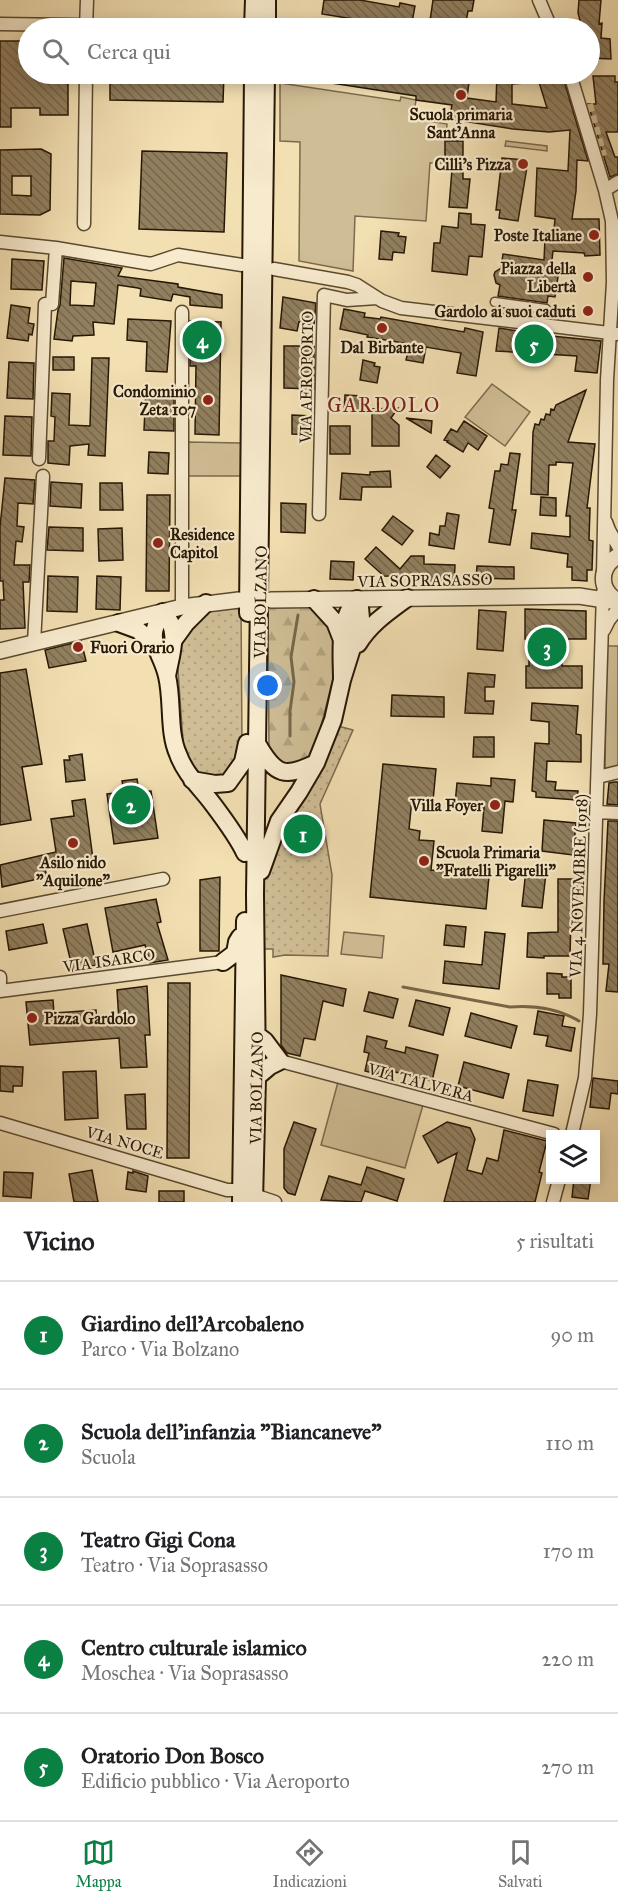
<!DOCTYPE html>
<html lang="it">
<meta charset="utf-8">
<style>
:root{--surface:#fff;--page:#f6f6f6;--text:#202124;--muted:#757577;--line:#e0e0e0;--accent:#0b8043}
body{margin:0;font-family:"IM FELL Great Primer",serif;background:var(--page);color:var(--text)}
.controls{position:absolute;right:18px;bottom:18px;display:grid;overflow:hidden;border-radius:0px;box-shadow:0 3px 15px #0003}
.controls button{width:54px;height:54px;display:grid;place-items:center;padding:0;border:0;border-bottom:2px solid var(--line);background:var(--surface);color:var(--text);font:30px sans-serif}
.you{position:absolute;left:268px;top:686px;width:21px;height:21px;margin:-15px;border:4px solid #fff;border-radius:50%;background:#1a73e8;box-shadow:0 0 0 9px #1a73e833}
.badge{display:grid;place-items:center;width:39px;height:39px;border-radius:50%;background:var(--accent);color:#fff;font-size:20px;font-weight:700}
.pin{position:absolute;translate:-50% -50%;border:3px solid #fff;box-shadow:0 2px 6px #0006}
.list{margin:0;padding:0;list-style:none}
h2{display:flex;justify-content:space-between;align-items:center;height:78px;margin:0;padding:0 24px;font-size:26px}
h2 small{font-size:20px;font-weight:400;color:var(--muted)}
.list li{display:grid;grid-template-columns:39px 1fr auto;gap:18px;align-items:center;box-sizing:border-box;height:108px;padding:0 24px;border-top:2px solid var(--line)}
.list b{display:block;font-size:22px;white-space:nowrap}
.list p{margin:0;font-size:20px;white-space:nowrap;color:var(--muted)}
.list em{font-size:20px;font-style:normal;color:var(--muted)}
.icon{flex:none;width:33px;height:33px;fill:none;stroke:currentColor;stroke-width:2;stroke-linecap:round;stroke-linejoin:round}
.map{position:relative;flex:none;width:618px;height:1202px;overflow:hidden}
.search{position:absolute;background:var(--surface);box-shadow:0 3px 15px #0003;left:18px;right:18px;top:18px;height:66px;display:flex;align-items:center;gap:15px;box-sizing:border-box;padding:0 21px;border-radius:33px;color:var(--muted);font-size:22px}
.sheet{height:618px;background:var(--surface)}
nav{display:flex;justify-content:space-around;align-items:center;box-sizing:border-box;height:84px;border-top:2px solid var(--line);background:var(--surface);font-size:16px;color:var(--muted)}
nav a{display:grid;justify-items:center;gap:3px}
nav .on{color:var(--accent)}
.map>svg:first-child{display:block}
</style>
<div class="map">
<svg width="618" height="1202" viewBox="0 0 618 1202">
<defs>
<pattern id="forest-firs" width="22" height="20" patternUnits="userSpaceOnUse" patternTransform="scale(1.5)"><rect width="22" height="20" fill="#cfbd95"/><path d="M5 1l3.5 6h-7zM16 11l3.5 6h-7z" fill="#b2a27f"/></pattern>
<pattern id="park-dots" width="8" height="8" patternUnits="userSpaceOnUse" patternTransform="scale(1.5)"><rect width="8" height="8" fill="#cfbd95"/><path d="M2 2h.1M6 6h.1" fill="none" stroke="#b2a27f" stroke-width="1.8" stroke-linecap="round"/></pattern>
<pattern id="building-back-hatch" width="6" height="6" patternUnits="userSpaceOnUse" patternTransform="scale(1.5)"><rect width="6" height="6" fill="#917f5f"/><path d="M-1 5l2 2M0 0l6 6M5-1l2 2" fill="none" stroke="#76674c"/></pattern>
</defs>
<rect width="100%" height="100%" fill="#f2dfb2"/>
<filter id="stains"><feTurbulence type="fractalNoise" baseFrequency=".00333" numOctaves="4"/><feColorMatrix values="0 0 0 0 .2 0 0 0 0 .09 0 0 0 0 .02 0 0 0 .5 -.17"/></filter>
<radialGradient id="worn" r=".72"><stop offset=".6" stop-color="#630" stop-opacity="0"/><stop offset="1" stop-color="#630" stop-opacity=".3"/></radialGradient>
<!-- grass -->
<path fill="#cfbd95" stroke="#7b6a4d" stroke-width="1.5" d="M280,83L400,101L401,97L416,100L413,118L447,124L445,163H430L426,221L355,216L353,271L299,261L300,142L280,141Z
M506,141L547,146V151L505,146Z
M492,384L530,412L505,446L465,417Z
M188,442L241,443V476H188Z
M607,646H618V766L605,769Z
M344,932L384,936L382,958L341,954Z
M338,1082L423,1105L405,1168L321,1145Z"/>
<!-- forest -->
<path fill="url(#forest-firs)" stroke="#7b6a4d" stroke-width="1.5" d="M268,605H312L331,624L338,643L337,663L316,746L305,762C284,766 283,765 269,750Z"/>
<!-- park -->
<path fill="url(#park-dots)" stroke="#7b6a4d" stroke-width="1.5" d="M241,605L242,749L224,777L210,780L195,771L184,755L176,642L207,609Z
M338,726L353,730L320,804L332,875L328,956L285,955L273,957V949H263L264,875L275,845Z"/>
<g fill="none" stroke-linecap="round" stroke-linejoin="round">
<!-- stream -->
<path stroke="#776749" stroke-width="3" d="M290,736V711L294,682L291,657L298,615
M403,987L510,1007C535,1005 557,1008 579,1021"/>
</g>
<!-- building -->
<path fill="url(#building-back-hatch)" stroke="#271805" stroke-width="1.5" fill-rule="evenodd" d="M324,0H360L399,7L400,3L415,6L411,28H400L402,22L386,19L384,27L365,23V21L322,14Z
M433,0H474L472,11H468L465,28L448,25V28H429Z
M579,0H601L599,24L602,23L601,38L610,39L611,59L590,58V28H582L578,13Z
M0,41H28V74H68V115H40V108H11V127H0Z
M110,74H224L223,102L110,100Z
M326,74H470L467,98L496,102L497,74H562L588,161L577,160L576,191L572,219H599L600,255L585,256L584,253L553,251L551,269L559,270L555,297L548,296L547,303L498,296L500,285L496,283L494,275L495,272L501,268L503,254L544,260L545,239H553L555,219L535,216L537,168L568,171L570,130L549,132L513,129L449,119L452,105L416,100V96L324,82ZM539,82L547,108L512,104V84Z
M593,76H615V82H618V132H606L615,157H618V174L610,177L588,104H596Z
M445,141H463V179H470L467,208L449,207L452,169H445Z
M41,149L51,154L50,210L40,215L0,214V150ZM12,176H31V196L12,195Z
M142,151L227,153L224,232L139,229Z
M502,158L525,160L524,166L527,167L518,221L499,218L500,210H496Z
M459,213L471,214V224L485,225L482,257L469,256L467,275L432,271L434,243H440L442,226L458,228Z
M381,231L399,233L398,236L406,237L404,253L393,252L392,260L379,259Z
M64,258L122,268L118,276L178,284V287L222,295V308L190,305V297L173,294L171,301L140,296L141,289L138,288L118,285L114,324L93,322L94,335L73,336L72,341L54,339L58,310L60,305ZM71,281L96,283L94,306L70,305Z
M12,259L44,261L42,290L11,289Z
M283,297L316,303L314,325L299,322L297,331L280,328Z
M11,305L30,308L28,323L34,324L32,335L29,334L28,341L7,338Z
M344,309L365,313L364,317L380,319L381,317L464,332L465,328L483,332L476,376L457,373L461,353L426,347L423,363L406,360L410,344L367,337L368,335L340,329Z
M128,319L171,321L167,372L146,371L147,342L127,340Z
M190,321L221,322L219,435L195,434L196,366H190Z
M499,328L551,336L601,341L597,373L575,371L577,356L496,351Z
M284,346H314V389L284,388Z
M53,357H74V370H53Z
M92,358H109L105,456L88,455L89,444L70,446L69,465L48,463V441H54L55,417L51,416L52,393L70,394L69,425L90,426Z
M363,360L375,363L374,366L380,367L377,383L360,380Z
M9,362L34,363L33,399L7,398Z
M146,389L174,390V431L144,430Z
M586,390L568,442L595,444L587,508H590L589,540L593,541L592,570H587V581L572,580V567H567L568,554L531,548L532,533L570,537V516H566L573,463L556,462V465H549L548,495L531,494L533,432L535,424L539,425L541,419L544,420L546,414L550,415L551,409L554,410L556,405Z
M345,395L362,396L361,413L344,412Z
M398,408L391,418L399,425V446H372V409Z
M292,415L312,416L311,435L292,434Z
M5,416L32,417L31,456L3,455Z
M406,418L432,421L431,433Z
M464,421L487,436L478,450L468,443L463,452L447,442L448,441L444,440L451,429L457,432Z
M330,426H350V454H330Z
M149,452L169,453L168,474L148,473Z
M510,453L520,454L512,510H516L510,545L489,542L494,509L489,508L495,471H500L501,464L508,465Z
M436,455L450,466L440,478L427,467Z
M390,471L391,487H362L361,500L340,499L342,473L370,475V472Z
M5,478L35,480L33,504L18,503L17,526L24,527L22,542L16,541L14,565H30L29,582H23L25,628L0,629V600H4L3,581H0V527Z
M51,482L82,484L81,508L50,506Z
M100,483H122L123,510H100Z
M147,495H170L169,591H146Z
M541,497L556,498V516L540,515Z
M281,503L306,504L305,533L281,532Z
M447,513L459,515L454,549L429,545L430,533L439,535L440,526H445Z
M393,516L413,531L402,545L382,530Z
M49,527L83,528V551L47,550Z
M122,528L123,560L99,561L98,529Z
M376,547L400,569L411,556H424V564L455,565L454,586L423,585V577L384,576L365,559Z
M331,561L354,562L353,580L330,579Z
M477,566L514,567V579L476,578Z
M48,576L78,577L77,612L47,611Z
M97,576L121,577L120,610L96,609Z
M525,609L586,611V639H562V666H582V688H526V666H529V639H525Z
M479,610L506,612L503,651L477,649Z
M81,641L86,661L49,668L45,650Z
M26,669L42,764L22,767L31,820L0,825V673Z
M468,673L495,675L494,687H485V701H494L493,714L465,713Z
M392,695L444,697V717L391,716Z
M532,703L578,706L576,734L581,735V762L547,761L546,781L556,782L555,790L578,791L577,800L536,797V792L532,791L535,743L549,744V722L531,720Z
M474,737H494V757H473Z
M82,754L85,780L66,782L64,760H70L69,756Z
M383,764L436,769L433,801L412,799L409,829L420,831L419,840L434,841L431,870L489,876L486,909L370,897Z
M491,778L515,780L513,802L505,801L502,833L482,831L484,807L455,804L457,783L491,786Z
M137,779L139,792L151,791L158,838L114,844L107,794L124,792L122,781Z
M614,782H618V805L607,804L609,783Z
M85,799L93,859L44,865L47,877L2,887L0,865L56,852L51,819L74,816L72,801Z
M544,820L576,823L573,855L542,851Z
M608,821H618V992L606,991L609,964H603L604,901Z
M526,870L546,873L542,908L522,906Z
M220,877L219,951H200V880Z
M558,879H577L576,917H571L570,956H544V958L527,957L528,933L558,932Z
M156,899L161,922L157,923L168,960L150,963L145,945L113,952L105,908Z
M43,924L47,943L9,950L6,931Z
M87,924L96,965L73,971L63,929Z
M446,925L466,927L464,947L444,945Z
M485,932L505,934L499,989L443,983L445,961L482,965Z
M547,973L562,974V977H571V998H559V994H547Z
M281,975L346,989L343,1006L323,1001L315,1040L304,1038L300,1056L287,1053L281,1045Z
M168,983H190L189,1158H167Z
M147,986L150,1035H145L147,1067L121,1068L119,1038L30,1045L26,1002L53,1000L54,1013L96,1010L97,1023L119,1021L117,990Z
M369,992L398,999L393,1018L364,1011Z
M416,1000L450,1008L443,1035L409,1026Z
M538,1011L564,1016L562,1026L575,1028L571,1051L546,1046L548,1036L534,1034Z
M471,1013L517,1026L511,1048L465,1036Z
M367,1036L387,1041L385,1048L405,1053L406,1047L438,1055L432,1081L387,1070L385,1076L365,1071L369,1053L364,1052Z
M464,1062L509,1074L503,1098L458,1086Z
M0,1066L23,1067L22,1086H13V1092L0,1091Z
M96,1071L98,1118L65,1120L63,1072Z
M593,1078L618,1081V1094L611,1093L609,1109L590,1107Z
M528,1080L558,1085L553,1116L523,1111Z
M145,1094L146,1129H127L125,1095Z
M294,1122L316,1129L295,1195L288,1193L284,1188V1149Z
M447,1122L470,1128L475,1139L467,1170L482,1174L487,1158L498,1161L504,1130L547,1141L539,1172L542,1173L535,1202H444L457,1153L438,1163L423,1136Z
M367,1167L404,1179L397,1201L365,1191L361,1202L321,1200L329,1176L361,1185Z
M92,1170L98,1202H74L69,1174Z
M133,1171L148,1176L146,1192L126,1189L128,1172L133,1173Z
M4,1172L33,1173L31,1198L3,1196Z
M574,1179H591L588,1199L572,1197Z
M159,1191H184V1202H159Z"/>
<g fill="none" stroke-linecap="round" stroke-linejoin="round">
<!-- pedestrian-tunnel -->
<path stroke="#c9b78f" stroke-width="8" stroke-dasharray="8 4" stroke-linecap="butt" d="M589,104L603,156"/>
<!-- pedestrian casing -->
<g stroke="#5a4a30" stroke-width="11">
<path id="pedestrian" d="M495,302L546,309"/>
</g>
<!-- minor casing -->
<g stroke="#5a4a30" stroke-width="15">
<path id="minor" d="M539,0L551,28
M0,24L217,27
M86,28L87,0
M570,74L605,190L612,221L613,282L607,380L603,576
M605,190L618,182
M84,224L86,74
M0,242L56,248L151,264L178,255L242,265
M274,269L348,282L357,285L382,301L401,308L618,334
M39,459L45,304H52L56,248
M319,514L324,295L347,300L377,298
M606,522L609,530L618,546
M182,607V312
M604,630L609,620L618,609
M34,643L43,476
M598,777L618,772
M597,812L618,813
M0,911L163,879
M0,977V983
M0,991L223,962
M280,1061L554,1134
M0,1123L227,1190H241
M572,1134L585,1078L590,1014L603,592
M254,1195L275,1202
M553,1202L559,1180"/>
</g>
<!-- tertiary casing -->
<g stroke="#5a4a30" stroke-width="18">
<path id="tertiary" d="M618,556C599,567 598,590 618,601
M271,600L579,596L618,602
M0,651L182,607L239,600"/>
</g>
<!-- secondary casing -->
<g stroke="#271805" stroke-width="20">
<path id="secondary" d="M253,28L254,0
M267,28V0
M314,599L335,622L342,640
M248,613L253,74
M119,623L138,630L155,645
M173,641L186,623L206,603
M358,644C370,624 388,612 407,598
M167,676C171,653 181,630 163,612C143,641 161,649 167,676C173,701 168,732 178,754C185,774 200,787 212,803C224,819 237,836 245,853
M258,745C276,776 285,778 316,763
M192,780L215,784L228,783L243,762L247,743
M261,871L279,821L299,792L316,763L333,720L342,680L361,619L360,607L357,599C337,621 342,652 342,680
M223,962L235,953L237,942L240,937
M257,1077L270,1066L280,1061L265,1041L257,1035
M241,1202L245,921
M254,1202L257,1077L255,895L266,74"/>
</g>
<!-- pedestrian -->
<use href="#pedestrian" stroke="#f7eacd" stroke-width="8"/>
<!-- minor -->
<use href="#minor" stroke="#f7eacd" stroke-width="12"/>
<!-- tertiary -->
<use href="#tertiary" stroke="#f7eacd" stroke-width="15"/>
<!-- secondary -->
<use href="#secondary" stroke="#f7eacd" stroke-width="16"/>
</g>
<!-- markers -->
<g fill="#8f2418" stroke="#f7eacd" stroke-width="2">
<circle cx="461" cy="95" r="6"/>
<circle cx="523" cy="164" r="6"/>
<circle cx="594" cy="235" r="6"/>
<circle cx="588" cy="277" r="6"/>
<circle cx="588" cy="311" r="6"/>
<circle cx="382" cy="328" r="6"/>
<circle cx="208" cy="400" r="6"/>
<circle cx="158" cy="543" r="6"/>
<circle cx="78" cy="647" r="6"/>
<circle cx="495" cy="805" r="6"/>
<circle cx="73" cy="843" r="6"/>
<circle cx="424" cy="861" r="6"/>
<circle cx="32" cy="1018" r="6"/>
</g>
<g text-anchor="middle" stroke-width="4.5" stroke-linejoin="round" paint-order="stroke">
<!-- poi labels -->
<g font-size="16" font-weight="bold" fill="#271805" stroke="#f7eacd" text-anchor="end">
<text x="461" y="120" text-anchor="middle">Scuola primaria<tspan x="461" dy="18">Sant'Anna</tspan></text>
<text x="511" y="170">Cilli's Pizza</text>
<text x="582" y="241">Poste Italiane</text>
<text x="576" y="274">Piazza della<tspan x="576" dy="18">Libertà</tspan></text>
<text x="576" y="317">Gardolo ai suoi caduti</text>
<text x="382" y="353" text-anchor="middle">Dal Birbante</text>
<text x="196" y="397">Condominio<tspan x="196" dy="18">Zeta 107</tspan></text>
<text x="170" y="540" text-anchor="start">Residence<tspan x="170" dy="18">Capitol</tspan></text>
<text x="90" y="653" text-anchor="start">Fuori Orario</text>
<text x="483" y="811">Villa Foyer</text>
<text x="436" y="858" text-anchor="start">Scuola Primaria<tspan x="436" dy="18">"Fratelli Pigarelli"</tspan></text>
<text x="73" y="868" text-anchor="middle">Asilo nido<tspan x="73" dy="18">"Aquilone"</tspan></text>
<text x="44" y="1024" text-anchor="start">Pizza Gardolo</text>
</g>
<!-- street labels -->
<g font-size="16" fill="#271805" stroke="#f7eacd">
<text transform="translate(306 377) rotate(-89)" y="6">VIA AEROPORTO</text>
<text transform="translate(425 580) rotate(-1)" y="6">VIA SOPRASASSO</text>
<text transform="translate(260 602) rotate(-89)" y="6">VIA BOLZANO</text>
<text transform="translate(578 886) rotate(-88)" y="6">VIA 4 NOVEMBRE (1918)</text>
<text transform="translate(109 960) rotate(-8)" y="6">VIA ISARCO</text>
<text transform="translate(421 1082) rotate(15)" y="6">VIA TALVERA</text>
<text transform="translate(256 1088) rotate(-89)" y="6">VIA BOLZANO</text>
<text transform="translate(125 1142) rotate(16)" y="6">VIA NOCE</text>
</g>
<!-- quarter labels -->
<g font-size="20" letter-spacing="1.5" fill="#7a1f14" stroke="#f7eacd">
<text x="384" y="412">GARDOLO</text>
</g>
</g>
<rect width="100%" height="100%" filter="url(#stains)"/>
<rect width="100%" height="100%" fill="url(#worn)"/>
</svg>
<div class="controls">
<button><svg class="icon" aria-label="layers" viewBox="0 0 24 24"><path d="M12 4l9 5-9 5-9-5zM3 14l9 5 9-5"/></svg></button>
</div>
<div class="you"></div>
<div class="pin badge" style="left:303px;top:834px">1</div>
<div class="pin badge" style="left:131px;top:805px">2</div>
<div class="pin badge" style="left:547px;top:647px">3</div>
<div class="pin badge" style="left:202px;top:340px">4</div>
<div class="pin badge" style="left:534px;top:344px">5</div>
<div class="search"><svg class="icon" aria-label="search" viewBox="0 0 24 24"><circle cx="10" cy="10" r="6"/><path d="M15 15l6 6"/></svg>Cerca qui</div>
</div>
<section class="sheet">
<h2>Vicino<small>5 risultati</small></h2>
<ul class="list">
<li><span class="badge">1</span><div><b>Giardino dell'Arcobaleno</b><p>Parco · Via Bolzano</p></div><em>90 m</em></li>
<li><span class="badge">2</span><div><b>Scuola dell'infanzia &quot;Biancaneve&quot;</b><p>Scuola</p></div><em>110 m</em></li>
<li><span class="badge">3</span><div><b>Teatro Gigi Cona</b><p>Teatro · Via Soprasasso</p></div><em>170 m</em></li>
<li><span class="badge">4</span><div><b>Centro culturale islamico</b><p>Moschea · Via Soprasasso</p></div><em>220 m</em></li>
<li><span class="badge">5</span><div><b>Oratorio Don Bosco</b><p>Edificio pubblico · Via Aeroporto</p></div><em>270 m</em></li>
</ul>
</section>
<nav>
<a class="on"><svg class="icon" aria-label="map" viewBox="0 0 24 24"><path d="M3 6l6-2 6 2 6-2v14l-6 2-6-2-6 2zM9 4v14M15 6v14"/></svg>Mappa</a>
<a><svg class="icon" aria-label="directions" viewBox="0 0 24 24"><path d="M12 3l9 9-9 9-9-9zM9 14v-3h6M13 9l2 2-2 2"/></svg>Indicazioni</a>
<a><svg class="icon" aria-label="saved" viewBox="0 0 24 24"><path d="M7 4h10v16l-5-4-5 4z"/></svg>Salvati</a>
</nav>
